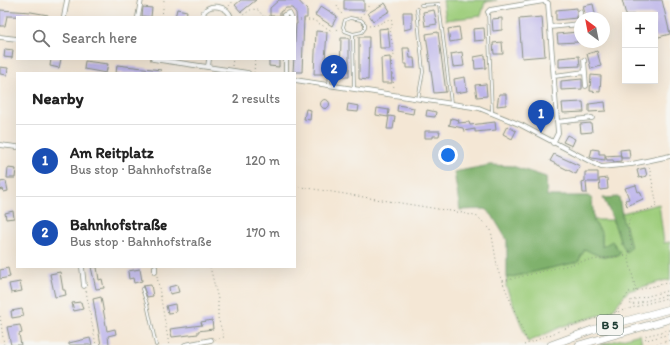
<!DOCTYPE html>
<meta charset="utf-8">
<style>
:root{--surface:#fff;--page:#f2f2f2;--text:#222;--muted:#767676;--line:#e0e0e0;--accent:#d1495b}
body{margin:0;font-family:Itim,sans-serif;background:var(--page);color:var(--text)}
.controls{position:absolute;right:12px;top:12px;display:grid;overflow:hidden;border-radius:0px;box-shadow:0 4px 16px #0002}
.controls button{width:36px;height:36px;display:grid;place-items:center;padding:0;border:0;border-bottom:1px solid var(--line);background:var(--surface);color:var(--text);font:20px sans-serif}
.compass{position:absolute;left:574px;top:12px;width:36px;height:36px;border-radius:50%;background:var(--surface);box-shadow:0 4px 16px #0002;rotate:328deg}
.you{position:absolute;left:448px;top:155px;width:14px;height:14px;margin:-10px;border:3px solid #fff;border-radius:50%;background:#1a73e8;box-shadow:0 0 0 6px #1a73e833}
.badge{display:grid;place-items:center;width:26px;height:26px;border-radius:50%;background:var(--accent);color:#fff;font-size:13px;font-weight:700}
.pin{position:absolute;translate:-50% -33px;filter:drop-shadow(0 1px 2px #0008)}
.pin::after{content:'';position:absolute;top:21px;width:14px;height:12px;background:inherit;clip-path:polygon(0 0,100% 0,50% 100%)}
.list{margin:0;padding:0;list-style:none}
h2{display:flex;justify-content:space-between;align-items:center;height:52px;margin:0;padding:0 16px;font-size:17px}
h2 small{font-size:13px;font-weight:400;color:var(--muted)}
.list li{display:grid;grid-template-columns:26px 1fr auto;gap:12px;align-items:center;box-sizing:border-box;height:72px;padding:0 16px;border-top:1px solid var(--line)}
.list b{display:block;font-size:15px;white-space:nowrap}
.list p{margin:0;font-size:13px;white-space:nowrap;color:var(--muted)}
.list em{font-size:13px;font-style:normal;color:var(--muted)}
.icon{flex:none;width:22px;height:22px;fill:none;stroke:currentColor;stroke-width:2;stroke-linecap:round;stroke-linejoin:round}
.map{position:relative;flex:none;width:670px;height:345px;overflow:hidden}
.search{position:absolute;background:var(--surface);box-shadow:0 4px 16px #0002;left:16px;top:16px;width:280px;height:44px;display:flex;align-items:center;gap:10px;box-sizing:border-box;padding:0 14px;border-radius:0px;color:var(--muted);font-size:15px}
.panel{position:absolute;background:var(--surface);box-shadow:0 4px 16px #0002;left:16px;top:72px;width:280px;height:196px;border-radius:0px}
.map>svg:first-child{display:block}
</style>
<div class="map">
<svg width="670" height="345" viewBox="0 0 670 345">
<rect width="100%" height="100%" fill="#f6f6f2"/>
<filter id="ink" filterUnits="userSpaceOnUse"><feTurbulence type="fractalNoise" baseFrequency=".025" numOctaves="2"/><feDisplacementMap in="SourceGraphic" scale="8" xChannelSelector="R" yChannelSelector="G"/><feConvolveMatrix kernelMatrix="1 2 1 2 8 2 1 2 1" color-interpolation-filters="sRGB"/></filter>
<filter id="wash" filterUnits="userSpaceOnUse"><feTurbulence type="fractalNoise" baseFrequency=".012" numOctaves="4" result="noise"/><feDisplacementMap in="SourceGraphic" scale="16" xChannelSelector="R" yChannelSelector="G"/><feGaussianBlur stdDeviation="0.9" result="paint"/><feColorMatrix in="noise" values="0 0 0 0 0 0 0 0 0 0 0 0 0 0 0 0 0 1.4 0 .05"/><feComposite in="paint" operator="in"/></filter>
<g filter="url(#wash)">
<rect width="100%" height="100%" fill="#f4e7d5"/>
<!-- green -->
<path fill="#9fce7d" stroke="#5f8658" d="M443,0H497L485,2L481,16L446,20Z
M659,204L664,243L670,242V281L666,280L628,291L611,312L563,326L528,342L506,286L507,278L578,262L585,249C597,256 604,257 618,255L602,247V233L593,220H612L618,231L620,243L622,213Z
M640,334L642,345H599H600Z"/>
<!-- forest -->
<path fill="#7fb16c" stroke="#4f7750" d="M490,165L512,166L546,177L547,196H588L592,199L594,222L602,233V247L612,241L620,252L618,255C604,258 597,256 585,249L578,262L507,278V240L492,215L485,209L460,210L454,172Z
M619,197L623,222L626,226L631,248L626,252C616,234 613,215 603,198Z"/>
<g id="blocks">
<!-- building -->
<path fill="#beb6eb" d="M241,0H256L241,12L235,5Z
M279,0H298L307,10V18H304L302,72H293L296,24H297L296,13L292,8H286L280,12V16H270V8Z
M344,0H364V10H344Z
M622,0H662L670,34L655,38V15H626Z
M385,3L390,11L373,21L368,13Z
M593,4L596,18H586L583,6Z
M321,6L337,16L332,26L315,15Z
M143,7L152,8L151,17L142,16Z
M577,8V18L556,20V10Z
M177,9L187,11L186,17H175Z
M0,10L31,12L48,15V17L7,16L5,26H0Z
M434,10L437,24L425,26L423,12Z
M403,12H412V28L404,30Z
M542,17L545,56L522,58L519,19Z
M502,18V30L493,31L492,19Z
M459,27L461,40L450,42L448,29Z
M388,28L390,48H380L379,29Z
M484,28L485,40L474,41L473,29Z
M316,31L327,32L324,74H314Z
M438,32L446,92L434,93L426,34Z
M577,32L578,42L558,43L557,34Z
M359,37H369L368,80L359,79Z
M341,38H349V77H340Z
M502,42L503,54H494L493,43Z
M403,48H409L410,58H414L415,68H407V64H404Z
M5,49L13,50L12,58L4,57Z
M597,51L601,66L591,69L587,54Z
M462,52L464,66L453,67L451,54Z
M485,55L486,68L475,69L474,57Z
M579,56L580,66L559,67V58Z
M390,57L392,83H382L381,58Z
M51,59H61L59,68L50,66Z
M269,59H279V67L269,66Z
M85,61L108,64L106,73L84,69Z
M117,65L161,70L160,73H116Z
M0,67L8,68L7,75L0,74Z
M591,75L601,76L600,92L590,91Z
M465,77L467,91L456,93L454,79Z
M582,79V89L561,90V81Z
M486,84L487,96L477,97L475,85Z
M499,94H506V105L497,106Z
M320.5 104a4.5 4.5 0 1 1 9 0a4.5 4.5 0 1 1-9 0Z
M583,102L584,112L563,113L562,103Z
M605,102L606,111L589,112V104Z
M348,104L359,106L358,112L347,111Z
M398,105L414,108L413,114L397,111Z
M377,108L389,110L388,117L376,115Z
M306,109L311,110L310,120L304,119Z
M427,110L436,112L435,117L426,116Z
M389,116L395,117L393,129H387Z
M451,118L459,120L458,123L469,122L470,125L495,122L496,130L475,132V129L464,131L463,128L448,125L450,124Z
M591,123L592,132L581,133L580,124Z
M507,126L516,131L512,139L503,134Z
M425,131H440L439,136H433V138H425Z
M567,135L575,139L572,146L563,142Z
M592,149L599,150V154H605V156L621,155V161L614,162L613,160H607L605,156V160L592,158L590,157Z
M629,149L630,158H621L620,150Z
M554,154L580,166L576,174L550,161Z
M8,168L16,169L15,178H7Z
M645,168L647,176L639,178L637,170Z
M585,172H598V182H586L587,193H583L582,182L585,181Z
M607,178L608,189L600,190L599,179Z
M6,181L8,191L4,192L3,189L0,190V182Z
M636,185L638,192L640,191L643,199L627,206L625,200L629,199L625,188Z
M13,211L14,218L6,219L5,213Z
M91,267H97L99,280L102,279L104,288L96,289Z
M8,268L10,277L0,279V270Z
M140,269L142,281L134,283L133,278L129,279L128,271Z
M60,272L63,290H65L66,295L55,297L50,274Z
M20,282L22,291L11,293L9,284Z
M151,285L153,296L147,297L143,286Z
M177,285L179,292L170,294L169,287Z
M101,297L107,331L115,329L116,334L108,336L109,344L105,345H101L93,299Z
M81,302L83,309L74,311L72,303Z
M175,304L176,312L168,313L166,306Z
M22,309L24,316L12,318L11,311Z
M212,320L213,329L198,331V334L172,337L170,329L202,325L201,322Z
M20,325L22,333L19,334L21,345H11L7,327Z
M90,338L92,345H69V343Z"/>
</g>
</g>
<g filter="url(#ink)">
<use href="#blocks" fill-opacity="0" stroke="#8a9284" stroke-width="1"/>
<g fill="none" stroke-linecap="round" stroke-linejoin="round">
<!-- service casing -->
<g stroke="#8a9284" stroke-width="3.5">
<path id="service" d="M421,5L439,4L451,103
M417,9L423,72L418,99
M488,12L492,112
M353,34L345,31L343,27L345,20L350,18L361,20L365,24V28L362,32L353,34L354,89
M329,85L330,71
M142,289L147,304L156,345"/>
</g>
<!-- minor casing -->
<g stroke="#8a9284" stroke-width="5.5">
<path id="minor" d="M488,12L490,10L544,1L548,3L558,133L553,143
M580,12V18
M64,17L67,0
M138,17L141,0
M205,17L203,13C210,2 227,6 231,17
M285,17L284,15L289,13L291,17
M550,27L580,24
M0,37L17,39
M153,59L248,73
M584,60L586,86
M208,67L209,59
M286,73V59
M554,76L585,72
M295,80L479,108L521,125L601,167L632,164L670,156
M557,122L592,118
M0,145L17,147
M82,267L84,286
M155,267V272
M185,345L211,340"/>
</g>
<!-- trunk casing -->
<g stroke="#8a9284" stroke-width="8">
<path id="trunk" d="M551,345L592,330L670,309
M579,345L670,319"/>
</g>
<!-- path -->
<path stroke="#8a9284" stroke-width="1" stroke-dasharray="1 3" stroke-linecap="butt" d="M229,6L234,0
M337,6L343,16
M162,17L164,0
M240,17L252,9L258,10L264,17
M265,17H274
M361,17L369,5
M296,20H313L332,31L339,29
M369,26L377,25L389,19L392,21V27L390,29L394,56L392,58L394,90
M232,66L233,59
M254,73L255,59
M295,186L463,213L478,217L491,230L498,271L528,343
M210,267L218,299V318L224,337L215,339
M157,276L169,345
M503,281L585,261L627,255
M670,290L630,301L631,305L670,294
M86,291L96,345
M636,291L628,255L632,247L628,229L629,220L635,213L654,208L657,205L649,166
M616,312L629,292L667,283L670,284
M0,316L4,345
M670,330L645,336L646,340L670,334
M524,345L579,323L670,297
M653,345L670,340"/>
<!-- service -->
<use href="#service" stroke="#fff" stroke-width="2"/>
<!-- minor -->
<use href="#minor" stroke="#fff" stroke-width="4"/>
<!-- trunk -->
<use href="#trunk" stroke="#fff" stroke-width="7"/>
<!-- path-bridge -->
<path stroke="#8a9284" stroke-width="1" stroke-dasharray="1 3" stroke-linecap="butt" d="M666,295L670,308"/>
</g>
</g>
<g text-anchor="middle" stroke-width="3" stroke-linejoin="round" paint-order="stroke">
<!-- shield labels -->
<rect fill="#f6f6f2" stroke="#60746d" stroke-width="1" x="597" y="315" width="26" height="20" rx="3"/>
<g font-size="12" font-weight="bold" fill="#1f3d34">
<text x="610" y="329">B 5</text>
</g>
</g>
</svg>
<div class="controls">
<button>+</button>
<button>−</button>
</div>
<svg class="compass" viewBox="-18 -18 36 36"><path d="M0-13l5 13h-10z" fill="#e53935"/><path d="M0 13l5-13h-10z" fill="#767676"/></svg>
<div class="you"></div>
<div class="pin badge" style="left:541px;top:133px;background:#1a4fb4">1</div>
<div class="pin badge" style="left:334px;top:88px;background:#1a4fb4">2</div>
<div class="search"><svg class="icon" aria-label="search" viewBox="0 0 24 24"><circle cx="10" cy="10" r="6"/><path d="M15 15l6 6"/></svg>Search here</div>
<section class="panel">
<h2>Nearby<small>2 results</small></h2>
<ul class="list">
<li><span class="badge" style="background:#1a4fb4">1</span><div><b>Am Reitplatz</b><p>Bus stop · Bahnhofstraße</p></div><em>120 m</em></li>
<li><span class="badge" style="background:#1a4fb4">2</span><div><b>Bahnhofstraße</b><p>Bus stop · Bahnhofstraße</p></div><em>170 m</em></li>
</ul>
</section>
</div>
